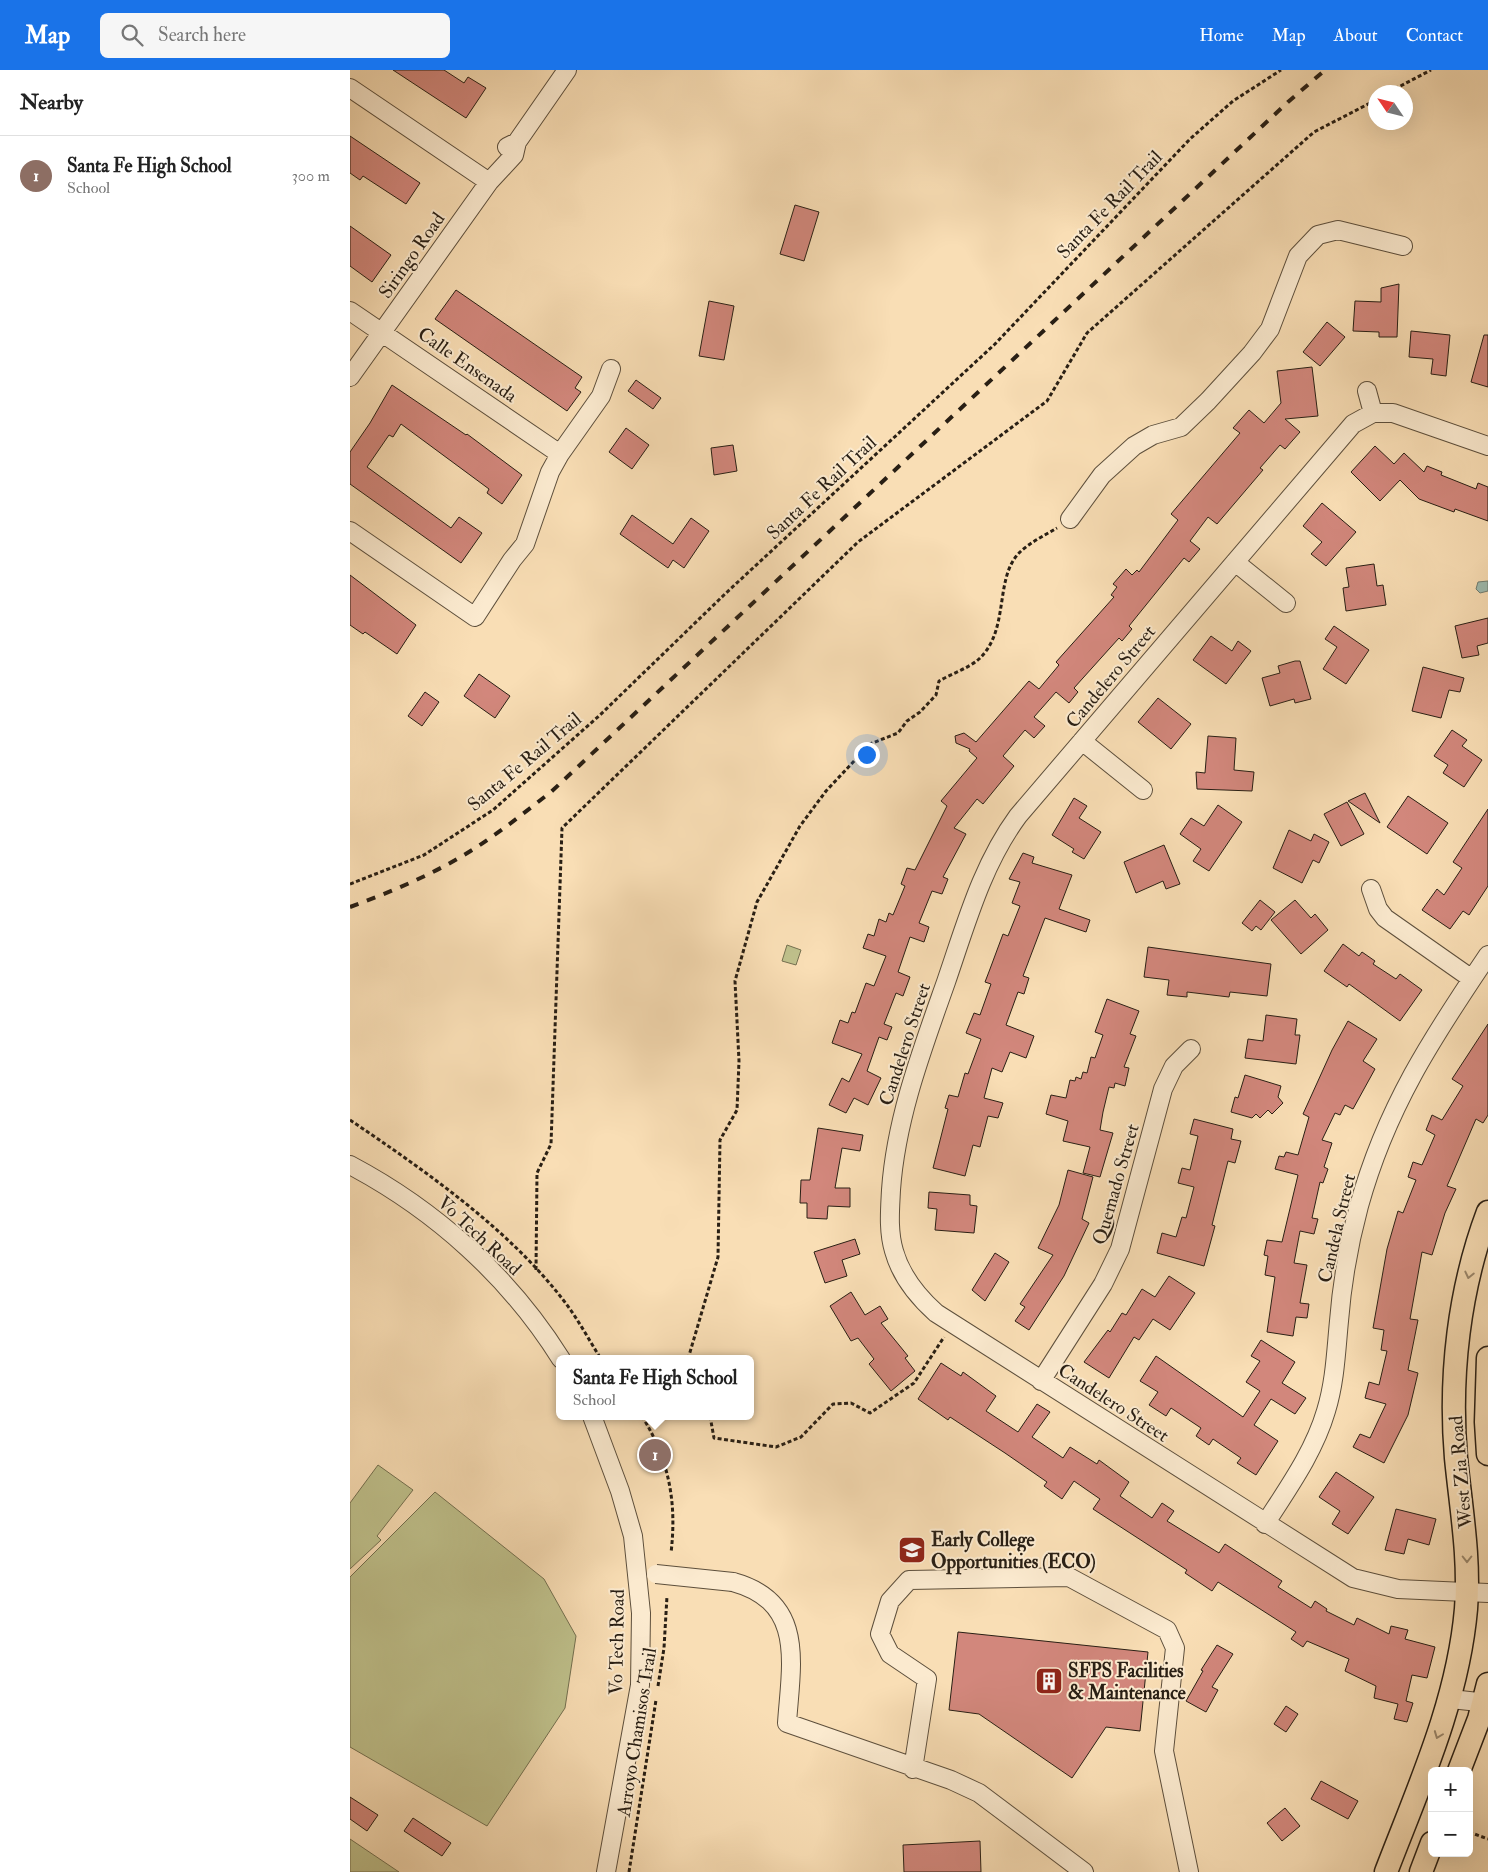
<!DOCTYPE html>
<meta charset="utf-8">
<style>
:root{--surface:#fff;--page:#f6f6f6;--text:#222;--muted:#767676;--line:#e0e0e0;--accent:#1a73e8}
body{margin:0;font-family:"IM FELL Double Pica",serif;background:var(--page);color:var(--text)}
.controls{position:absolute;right:15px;bottom:15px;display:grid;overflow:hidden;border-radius:8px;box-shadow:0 5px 20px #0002}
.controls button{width:45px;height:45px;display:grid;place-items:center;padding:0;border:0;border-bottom:1px solid var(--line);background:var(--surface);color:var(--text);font:25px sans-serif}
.compass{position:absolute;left:1018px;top:15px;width:45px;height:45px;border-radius:50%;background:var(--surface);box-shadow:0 5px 20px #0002;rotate:305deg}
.you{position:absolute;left:516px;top:684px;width:18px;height:18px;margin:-12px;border:4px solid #fff;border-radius:50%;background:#1a73e8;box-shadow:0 0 0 8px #1a73e833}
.badge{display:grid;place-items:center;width:32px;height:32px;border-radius:50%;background:var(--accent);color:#fff;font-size:16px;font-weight:700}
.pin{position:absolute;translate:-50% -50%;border:2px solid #fff;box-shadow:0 1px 5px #0006}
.popup{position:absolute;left:206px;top:1285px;width:198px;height:65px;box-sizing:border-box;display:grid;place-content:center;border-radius:8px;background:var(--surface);filter:drop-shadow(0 1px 4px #0005);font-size:16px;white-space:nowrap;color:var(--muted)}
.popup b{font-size:19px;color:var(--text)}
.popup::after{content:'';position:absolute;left:50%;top:100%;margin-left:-10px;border:10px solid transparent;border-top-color:var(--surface)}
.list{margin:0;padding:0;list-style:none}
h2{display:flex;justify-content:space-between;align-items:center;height:65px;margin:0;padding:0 20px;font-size:21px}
h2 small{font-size:16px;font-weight:400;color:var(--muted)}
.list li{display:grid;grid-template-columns:32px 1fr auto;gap:15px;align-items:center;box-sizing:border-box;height:80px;padding:0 20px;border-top:1px solid var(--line)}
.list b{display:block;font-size:19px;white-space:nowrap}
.list p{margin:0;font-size:16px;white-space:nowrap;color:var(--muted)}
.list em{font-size:16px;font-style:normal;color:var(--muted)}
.icon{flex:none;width:28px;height:28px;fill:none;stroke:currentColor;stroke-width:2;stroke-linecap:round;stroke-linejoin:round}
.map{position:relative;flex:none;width:1138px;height:1802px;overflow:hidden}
header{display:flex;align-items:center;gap:30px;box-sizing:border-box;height:70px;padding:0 25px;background:var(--accent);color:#fff}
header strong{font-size:24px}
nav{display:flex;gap:28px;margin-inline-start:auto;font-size:18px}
.search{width:350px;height:45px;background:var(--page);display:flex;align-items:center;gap:12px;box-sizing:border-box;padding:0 18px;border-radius:8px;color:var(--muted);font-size:19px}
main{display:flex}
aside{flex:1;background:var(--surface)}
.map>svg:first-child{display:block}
</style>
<header>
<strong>Map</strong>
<div class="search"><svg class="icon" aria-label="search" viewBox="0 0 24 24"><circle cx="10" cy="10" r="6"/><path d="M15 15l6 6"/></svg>Search here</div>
<nav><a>Home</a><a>Map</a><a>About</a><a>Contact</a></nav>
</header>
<main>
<aside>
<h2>Nearby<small></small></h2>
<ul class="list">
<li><span class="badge" style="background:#8d6e63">1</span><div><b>Santa Fe High School</b><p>School</p></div><em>300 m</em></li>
</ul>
</aside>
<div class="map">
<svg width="1138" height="1802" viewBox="0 0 1138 1802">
<rect width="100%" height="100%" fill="#f9deb5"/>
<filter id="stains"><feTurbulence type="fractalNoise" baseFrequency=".004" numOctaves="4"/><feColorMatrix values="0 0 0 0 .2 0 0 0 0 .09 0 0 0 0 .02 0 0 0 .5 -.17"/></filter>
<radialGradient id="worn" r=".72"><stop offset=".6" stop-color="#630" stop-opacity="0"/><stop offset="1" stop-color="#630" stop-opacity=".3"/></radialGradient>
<!-- green -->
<path fill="#bfc18c" stroke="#747050" d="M437,875L451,880L446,895L432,891Z
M28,1395L63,1420L27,1466L31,1470L0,1499V1433Z
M85,1422L194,1509L226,1566L215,1638L137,1756L0,1677V1507Z
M0,1769L49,1802H0Z"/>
<!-- water -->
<path fill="#9ebcb1" stroke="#6f7d72" d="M1138,511V521L1130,523L1126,519L1128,512Z"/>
<!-- building -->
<path fill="#d2877c" stroke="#291f14" d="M43,0H94L114,13L118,7L136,18L116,48Z
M0,66L70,113L56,134L13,106L10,110L0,103Z
M445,135L469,142L454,191L430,184Z
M0,156L41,185L22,212L0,196Z
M1049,214L1047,267H1029V262L1003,261L1005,231L1031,232V218Z
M106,220L232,307L225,318L231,322L217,341L85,249Z
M359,231L384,236L374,290L349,286Z
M977,252L995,267L970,296L953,282Z
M1061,261L1100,265L1096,306L1081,304L1083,289L1059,287Z
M1134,265H1138V317L1121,312Z
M962,297L968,346L935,349L950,362L935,379L930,375L910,398L913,400L867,454L858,447L840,471L850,479L839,492L834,488L779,556L782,559L772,571L769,568L724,618L728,622L719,633L706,622L684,647L695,656L684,668L675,660L653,686L664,696L633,734L627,729L604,758L616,764L593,807L598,809L592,824L582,821L569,853L579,857L574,872L560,867L548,902L560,907L553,926L546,923L534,954L542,957L537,970L529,967L517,1001L531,1008L518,1035L504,1028L496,1043L479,1035L492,1008L499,1012L512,984L482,973L490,950L498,953L502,942L505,943L516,913L524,916L536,886L513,878L518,864L524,866L529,849L536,852L539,843L543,845L555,816L551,814L557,798L565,800L597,736L591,731L627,688L619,681L620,679L606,673L605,666L614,663L626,672L679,611L689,619L709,595L706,592L764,527L761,525L767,517L763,514L776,499L782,505L787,500L789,502L828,450L821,444L890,363L883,358L899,340L914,353L931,333L927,301Z
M286,310L311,328L303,339L278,321Z
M42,315L116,365L117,364L172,405L152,434L137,423L139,419L51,354L43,367L39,365L17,397L101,458L109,447L132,463L111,493L0,414V382L20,353Z
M276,358L299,375L282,399L259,382Z
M383,375L387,401L364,405L361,378Z
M1025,376L1044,394L1054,383L1074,402L1077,396L1092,402L1091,405L1126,419L1128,413L1138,417V451L1105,439L1104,442L1069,429L1050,410L1030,431L1001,402Z
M972,433L1006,462L976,496L961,484L972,472L953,456Z
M282,445L323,474L341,448L359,461L334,498L323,490L318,498L270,464Z
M1024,494L1027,516L1033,515L1036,535L996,541L993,518L999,517L996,498Z
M0,505L66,555L47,584L15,562L13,564L0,555Z
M1138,548V573L1127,576L1129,585L1112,588L1105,556Z
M984,556L1019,580L996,614L973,599L987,577L975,569Z
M861,566L882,581L888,571L901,581L876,614L843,590Z
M945,591H950L961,629L945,633L944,629L920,636L912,608L930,603L928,596Z
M1073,597L1114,608L1110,622L1099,620L1091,648L1062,641Z
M129,604L160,626L145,648L114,626Z
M75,622L89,632L72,656L58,646Z
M808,628L841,654L821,679L788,652Z
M1102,660L1117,670L1112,676L1132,690L1114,717L1093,703L1098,695L1084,686Z
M858,666L886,668L884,700L904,702L902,721L847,719L846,702L855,703Z
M1015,723L1030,753L998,731Z
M1058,726L1098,753L1077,784L1037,757Z
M724,728L737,736L729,748L751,762L734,789L722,782L724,779L702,765Z
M997,732L1014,764L991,776L974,744Z
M868,735L892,752L859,801L843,791L851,779L830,764L841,748L854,756Z
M1138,739V816L1119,845L1113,841L1100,859L1072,840L1087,819L1094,825L1112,798L1103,792Z
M939,760L961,771L964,764L979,772L969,793L963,790L952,813L923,798Z
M814,775L830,814L816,819L813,811L786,823L774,792Z
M673,783L684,787L682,793L722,805L709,839L740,850L736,862L695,848L673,906L679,908L674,924L668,922L656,955L684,966L676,988L660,982L652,1002L642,998L634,1028L653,1033L648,1048L638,1046L630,1077L623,1075L615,1106L583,1098L598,1039L595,1038L599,1025L608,1027L615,1003L618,1004L631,969L616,963L624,943L630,945L641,914L635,912L640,899L653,864L658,866L670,836L662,833L670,812L659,809Z
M910,830L925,842L911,860L906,856L902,861L892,853Z
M945,830L961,848L965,844L978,860L951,884L921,850Z
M993,874L1009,886L1012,882L1025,891L1023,894L1046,909L1050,904L1072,920L1050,951L999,914L997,917L974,901Z
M798,877L921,894L917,926L880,922L879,927L837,922V927L817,925L819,910L794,907Z
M757,929L789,941L780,964L786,966L774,997L779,998L775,1016L765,1013L764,1018L759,1017L753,1042L750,1060L763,1063L750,1107L733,1103L740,1077L713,1071L718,1051L696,1044L701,1025L716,1028L720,1010L725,1011L726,1007L731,1009L733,1002L737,1003L741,987L745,988L753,965L745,962Z
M916,945L947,949L945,965H950L946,994L895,988L898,969L913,971Z
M998,951L1027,969L1013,991L1025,999L1003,1039L995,1035L990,1045L985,1043L972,1070L982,1073L974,1097L978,1099L973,1113L970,1112L962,1148L968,1149L964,1164L950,1161L944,1193L957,1195L950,1233L959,1234L957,1248L946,1247L943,1266L917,1262L925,1207L915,1205L918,1186L914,1185L917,1170L932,1172L948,1105L925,1099L929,1086L934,1087L936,1082L948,1085L959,1047L953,1044L982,980Z
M1138,954V1045L1133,1053L1126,1049L1101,1107L1097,1116L1106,1119L1095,1143L1082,1185L1072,1182L1060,1249L1068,1250L1058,1300L1068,1303L1058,1345L1034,1393L1003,1377L1010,1364L1020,1368L1036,1334L1015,1328L1019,1312L1029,1315L1037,1281L1031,1280L1034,1260L1023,1258L1037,1179L1048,1141L1053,1143L1066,1110L1058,1107L1063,1092L1072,1095L1085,1065L1076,1060L1082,1045L1092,1050L1113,1016L1102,1009Z
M895,1005L931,1016L928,1027L933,1033L922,1044L918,1040L910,1048L906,1044L902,1048L881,1042L885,1027L888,1028Z
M844,1049L883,1059L881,1069L891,1071L885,1093L878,1091L862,1155L865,1156L854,1196L807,1183L812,1163L826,1167L832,1147L836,1148L844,1117L828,1113L832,1098L840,1100L848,1066L840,1064Z
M468,1058L513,1065L510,1081L492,1078L485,1118H500V1137L478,1136L477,1149L457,1148V1133H450L451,1110H460Z
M718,1100L743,1107L732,1149L739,1153L714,1206L679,1260L665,1251L675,1237L670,1234L703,1185L688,1178L709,1135Z
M579,1122L620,1125V1135L627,1136L624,1163L585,1160L587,1139L578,1138Z
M505,1169L510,1184L492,1190L497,1206L475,1213L464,1182Z
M645,1183L659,1192L635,1231L622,1220Z
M819,1206L845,1223L820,1260L803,1249L789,1270L784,1267L759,1308L734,1292L758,1260L760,1262L772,1243L776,1245L792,1219L805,1227Z
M501,1222L515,1245L530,1236L538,1249L531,1253L558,1286L555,1288L565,1301L541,1321L519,1294L524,1289L508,1268L501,1271L480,1236Z
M911,1270L945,1292L932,1313L956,1328L945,1344L921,1329L904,1355L928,1371L906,1405L887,1393L891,1388L863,1369L859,1375L846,1366L851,1358L821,1338L816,1346L799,1335L808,1322L790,1311L806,1286L893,1347L910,1321L896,1312L910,1291L901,1286Z
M591,1293L611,1306L613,1302L646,1326L636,1341L668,1362L687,1334L700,1342L682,1367L713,1388L720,1377L747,1394L749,1390L779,1412L770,1426L802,1448L812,1433L824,1441L817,1451L869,1483L875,1474L932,1511L928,1517L961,1538L965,1531L977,1539L976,1541L1004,1555L1007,1548L1039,1564L1041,1556L1058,1560L1055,1569L1085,1577L1077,1608L1062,1605L1056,1631L1063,1633L1057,1652L1044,1649L1048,1634L1024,1628L1026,1616L995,1601L999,1589L957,1571L953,1577L941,1569L946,1562L868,1512L862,1521L835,1503L837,1500L743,1439L750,1429L724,1411L712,1429L694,1416L697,1412L655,1383L600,1347L598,1350L568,1329Z
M986,1402L1024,1427L998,1464L982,1454L990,1441L969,1427Z
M1046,1439L1086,1449L1079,1475L1058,1469L1054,1484L1035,1480Z
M608,1562L798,1582L790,1661L756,1657L722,1708L629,1644L599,1640Z
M867,1575L883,1584L862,1617L868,1620L856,1642L836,1631L853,1601L851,1600Z
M936,1636L948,1644L936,1662L924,1654Z
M971,1711L1008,1731L998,1749L961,1729Z
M0,1727L28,1745L17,1761L0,1749Z
M935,1738L950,1756L932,1771L917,1753Z
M63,1748L101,1773L92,1786L54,1761Z
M630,1771L631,1802H554L553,1775Z"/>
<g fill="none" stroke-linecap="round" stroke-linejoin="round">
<!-- minor casing -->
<g stroke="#5d4f3c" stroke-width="20">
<path id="minor" d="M0,18L139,112
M157,77L167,72L217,0
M0,241L210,384
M0,307L139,112L164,85L167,72
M1017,321L1023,343
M1138,376L1043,343H1023L1003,354L668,746C632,795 616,854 596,912C572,980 546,1048 541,1120C540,1140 538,1161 544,1181C551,1206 567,1226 586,1243L1003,1508L1048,1519L1138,1523
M720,449L752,405L784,376L803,365L831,357L858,331L902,283L920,259L948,186L968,165L988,160L1053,176
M0,461L125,547L162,490L175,474L200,402L210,384L251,326L261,299
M885,492L936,533
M732,671L793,720
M1021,819L1028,839L1035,848L1122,909
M0,1095C85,1140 159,1206 211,1289
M691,1311L753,1214L770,1179L813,1019L824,996L841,979
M242,1346L270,1421L283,1466L291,1543L290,1615L256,1802
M915,1454C938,1418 964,1382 976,1341C985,1312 986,1282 989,1251C992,1213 999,1173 1009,1136C1036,1038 1082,968 1138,885
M383,1512C456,1532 441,1594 437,1653L601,1710L629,1723L734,1802
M1101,1629L1138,1633
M563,1699L577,1609L540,1584L530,1564L540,1531L559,1510L719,1507L817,1560L825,1578L814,1681L839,1802"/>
</g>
<!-- major casing -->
<g stroke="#291f14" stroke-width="25">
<path id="major" d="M1138,1288L1136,1352L1138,1384
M1109,1701L1129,1649L1138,1614
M1036,1802C1069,1716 1108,1631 1116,1539C1120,1488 1111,1439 1106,1388C1099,1306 1109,1219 1138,1142
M1071,1802L1082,1773"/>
</g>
<!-- path -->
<path stroke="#291f14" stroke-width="3" stroke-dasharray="4 2.5" stroke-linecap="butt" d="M1039,22L1081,0
M0,814L74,785L143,740L250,645L376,523L645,274L840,69L883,31L931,0
M0,1050C74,1100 159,1159 214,1231C228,1249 239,1270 251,1289
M186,1200L187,1103L201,1074L212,758L508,472L697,331L737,263L964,62L1026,30
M338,1289L368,1187L370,1070L387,1040L389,991L385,911L407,832L450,756L476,721L520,674L548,663L557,651L570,642L586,625L589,611C601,604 619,598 629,589C660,560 644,509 669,483C679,473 695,465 707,458
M292,1346C319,1390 327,1432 321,1483
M360,1346L364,1368L426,1377L451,1367L483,1334L501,1333L520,1343L564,1313L594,1267
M308,1616L314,1578L317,1526
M1119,1762L1138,1769
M279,1802L306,1630"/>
<!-- minor -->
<use href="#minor" stroke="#fbeacf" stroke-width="18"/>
<!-- major -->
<use href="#major" stroke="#f9deb5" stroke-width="22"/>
<!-- rail -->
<path stroke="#291f14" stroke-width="4" stroke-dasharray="9 9" stroke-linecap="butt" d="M0,837C49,819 98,798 140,768C161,754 181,737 201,722L938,32L975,0"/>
<!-- minor-bridge casing -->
<g stroke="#5d4f3c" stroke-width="20" stroke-linecap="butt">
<path id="minor-bridge" d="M306,1504L383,1512"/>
</g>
<!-- minor-bridge -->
<use href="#minor-bridge" stroke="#fbeacf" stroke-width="18"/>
</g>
<!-- one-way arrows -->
<defs><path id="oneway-chevron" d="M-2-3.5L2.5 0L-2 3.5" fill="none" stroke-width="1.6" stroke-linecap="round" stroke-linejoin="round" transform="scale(1.25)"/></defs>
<g stroke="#9b886d">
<use href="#oneway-chevron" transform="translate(1119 1205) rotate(103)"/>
<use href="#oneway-chevron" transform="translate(1117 1489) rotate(90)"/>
<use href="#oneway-chevron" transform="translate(1088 1665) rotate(111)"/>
</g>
<!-- icons -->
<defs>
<g id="school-square" transform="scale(1.4375)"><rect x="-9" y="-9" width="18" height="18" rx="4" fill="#8f2418" stroke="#fbeacf"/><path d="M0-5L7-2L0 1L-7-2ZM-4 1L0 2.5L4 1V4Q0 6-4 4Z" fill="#fff"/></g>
<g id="building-square" transform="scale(1.4375)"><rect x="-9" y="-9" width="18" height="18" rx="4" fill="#8f2418" stroke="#fbeacf"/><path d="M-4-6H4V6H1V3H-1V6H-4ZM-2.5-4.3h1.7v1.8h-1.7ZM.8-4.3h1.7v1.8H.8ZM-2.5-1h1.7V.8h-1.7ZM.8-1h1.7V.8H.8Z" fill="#fff"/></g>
</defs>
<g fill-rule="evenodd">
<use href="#school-square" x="562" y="1480"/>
<use href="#building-square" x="699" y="1611"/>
</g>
<g text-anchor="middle" stroke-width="4" stroke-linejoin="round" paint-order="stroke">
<!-- street labels -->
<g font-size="19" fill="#291f14" stroke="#fbeacf">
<text transform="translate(759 134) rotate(-46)" y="7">Santa Fe Rail Trail</text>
<text transform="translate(61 185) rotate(-55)" y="7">Siringo Road</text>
<text transform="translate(118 294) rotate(35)" y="7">Calle Ensenada</text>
<text transform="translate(471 417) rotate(-43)" y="7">Santa Fe Rail Trail</text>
<text transform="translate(760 606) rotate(-50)" y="7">Candelero Street</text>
<text transform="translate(174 691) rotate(-40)" y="7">Santa Fe Rail Trail</text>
<text transform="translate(554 974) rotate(-72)" y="7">Candelero Street</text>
<text transform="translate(765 1114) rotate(-74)" y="7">Quemado Street</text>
<text transform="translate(986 1158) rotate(-77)" y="7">Candela Street</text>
<text transform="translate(130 1165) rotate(43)" y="7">Vo Tech Road</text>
<text transform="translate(764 1332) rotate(33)" y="7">Candelero Street</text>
<text transform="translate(1110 1402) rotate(-95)" y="7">West Zia Road</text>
<text transform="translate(266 1572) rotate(-89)" y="7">Vo Tech Road</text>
<text transform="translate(286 1662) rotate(-81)" y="7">Arroyo Chamisos Trail</text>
</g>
<!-- poi labels -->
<g font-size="19" font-weight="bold" fill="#291f14" stroke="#fbeacf" text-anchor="start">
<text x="581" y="1476">Early College<tspan x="581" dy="22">Opportunities (ECO)</tspan></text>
<text x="718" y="1607">SFPS Facilities<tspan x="718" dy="22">&amp; Maintenance</tspan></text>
</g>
</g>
<rect width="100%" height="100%" filter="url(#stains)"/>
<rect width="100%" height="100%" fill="url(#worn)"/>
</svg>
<div class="controls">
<button>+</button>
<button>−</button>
</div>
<svg class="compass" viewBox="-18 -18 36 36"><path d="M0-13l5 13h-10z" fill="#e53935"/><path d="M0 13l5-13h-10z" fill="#767676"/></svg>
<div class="you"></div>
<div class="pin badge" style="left:305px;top:1385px;background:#8d6e63">1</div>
<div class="popup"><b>Santa Fe High School</b>School</div>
</div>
</main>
